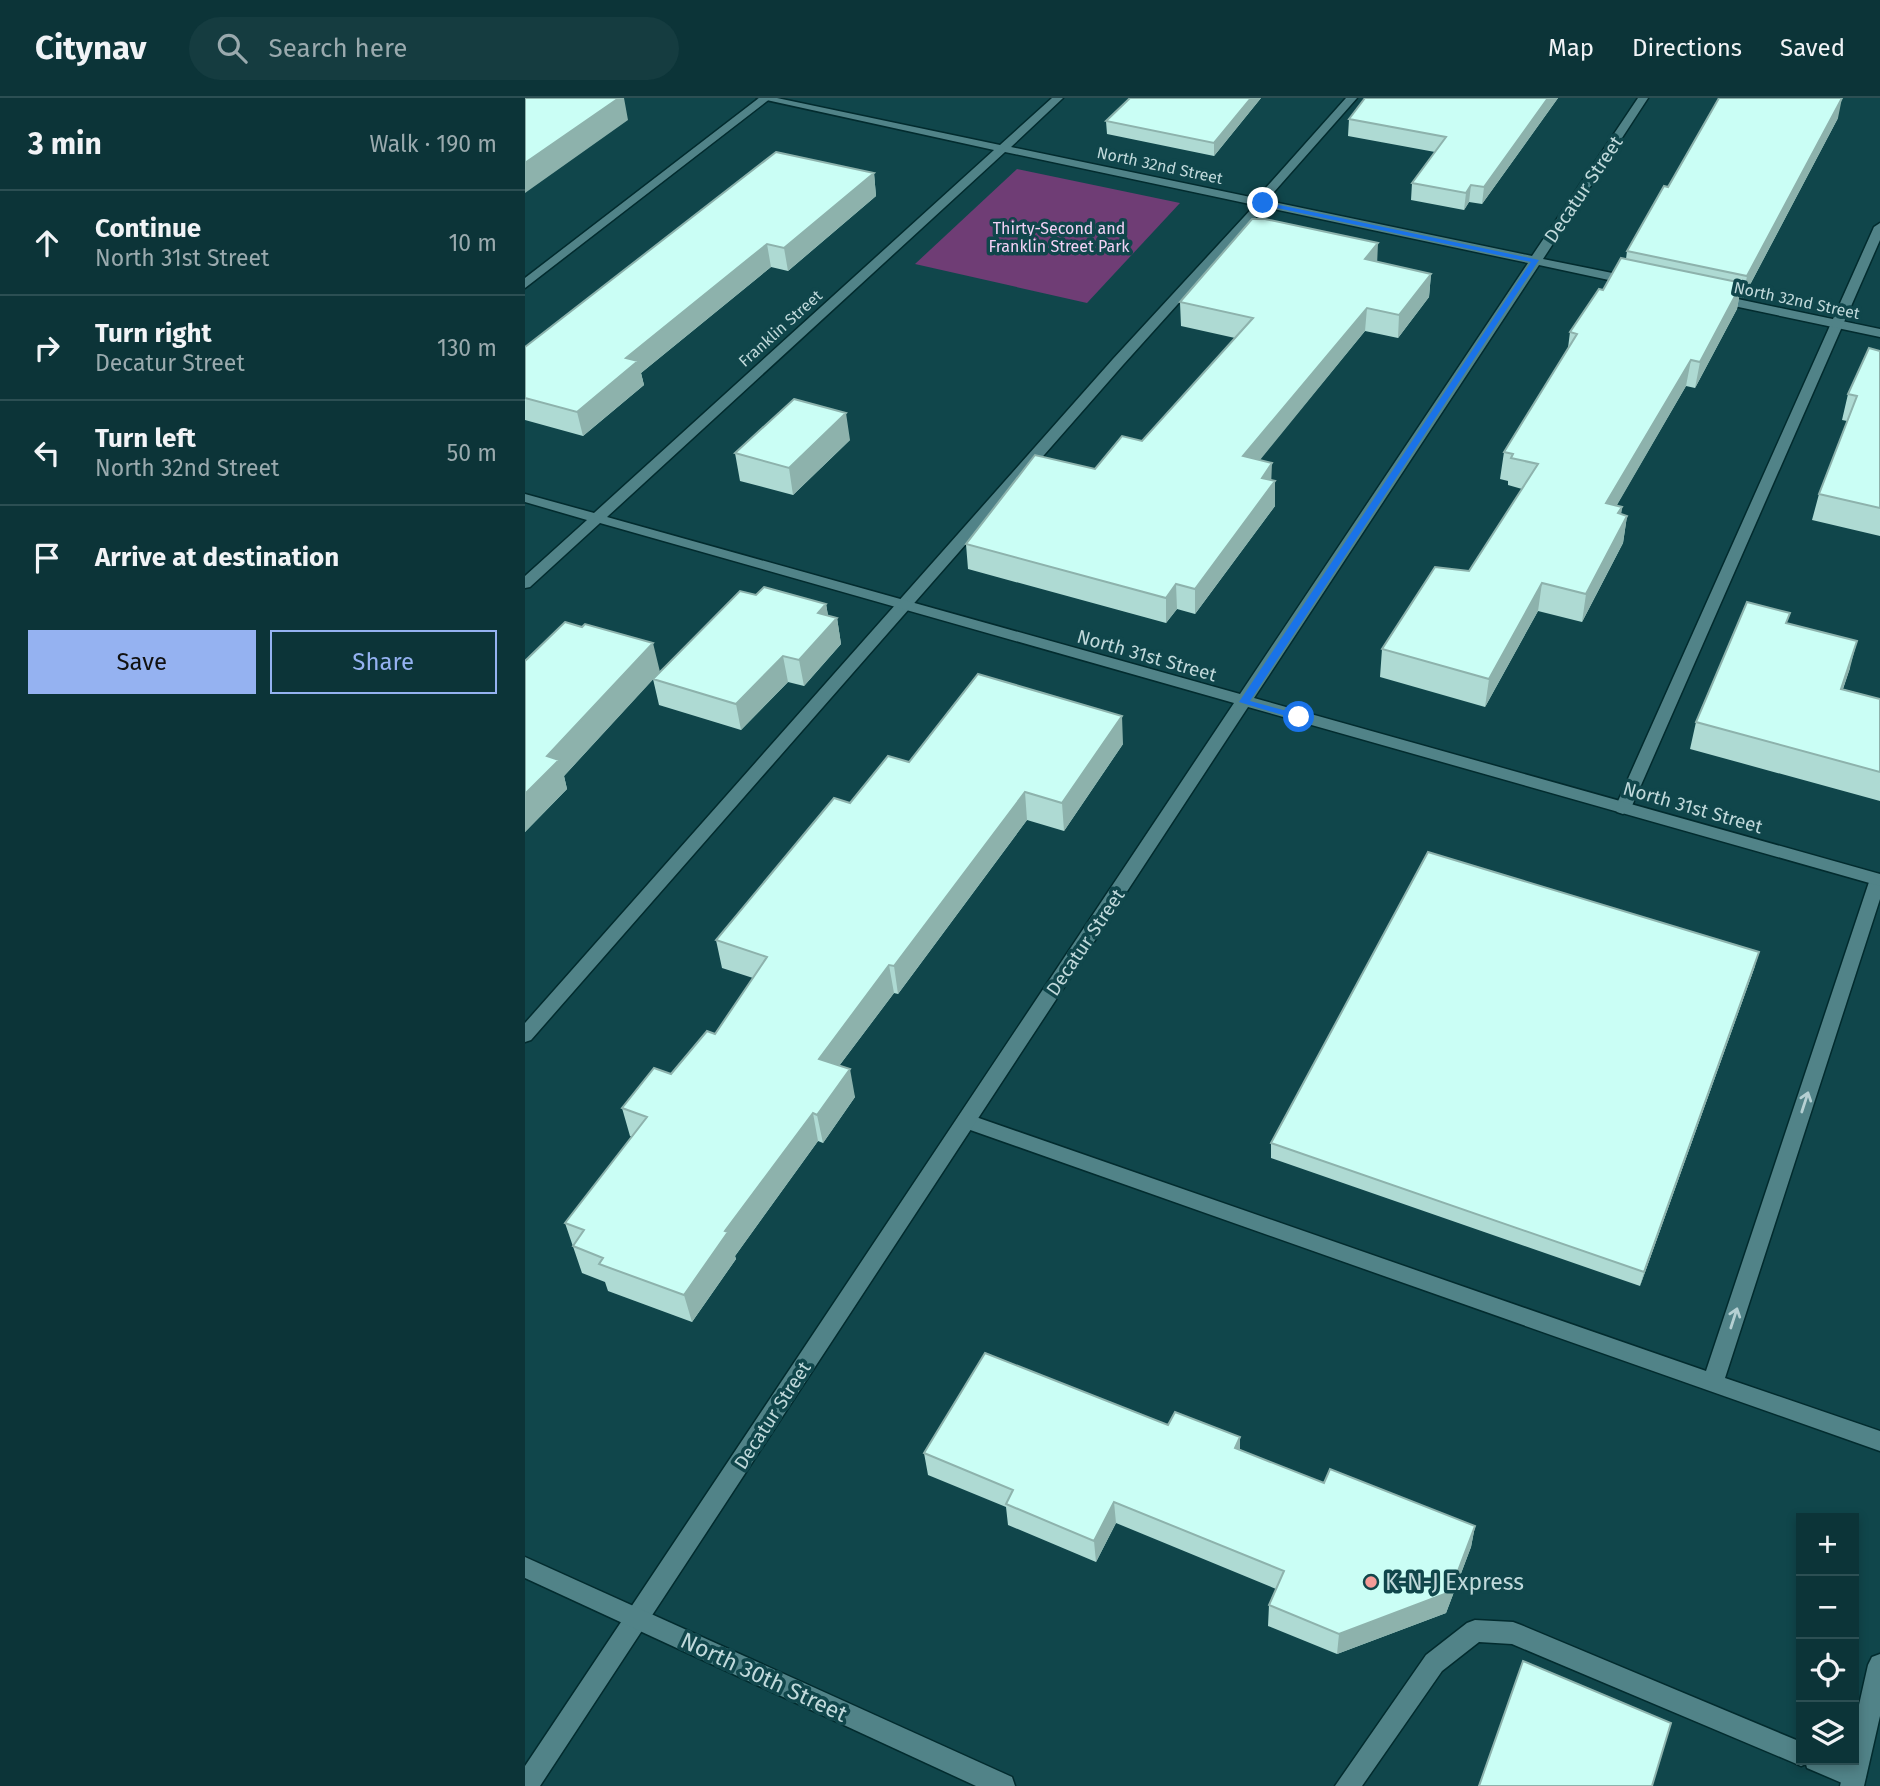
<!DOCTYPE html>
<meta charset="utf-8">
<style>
:root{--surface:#0c3438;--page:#153c40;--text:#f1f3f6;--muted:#9aaaae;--line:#2c4f53;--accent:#95b2f1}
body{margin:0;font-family:"Fira Sans",sans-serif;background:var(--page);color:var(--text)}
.controls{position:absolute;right:21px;bottom:21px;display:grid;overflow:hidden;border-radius:0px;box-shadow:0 4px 10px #0003}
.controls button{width:63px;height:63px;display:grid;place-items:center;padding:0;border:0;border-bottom:2px solid var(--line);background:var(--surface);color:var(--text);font:35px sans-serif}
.stop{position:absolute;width:21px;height:21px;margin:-16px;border:5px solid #1a73e8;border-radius:50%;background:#fff}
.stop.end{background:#1a73e8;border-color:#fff;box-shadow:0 2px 7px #0008}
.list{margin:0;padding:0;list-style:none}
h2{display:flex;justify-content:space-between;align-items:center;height:91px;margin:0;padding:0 28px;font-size:30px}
h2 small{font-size:23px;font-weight:400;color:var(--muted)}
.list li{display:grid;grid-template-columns:46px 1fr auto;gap:21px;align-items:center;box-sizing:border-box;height:105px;padding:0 28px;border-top:2px solid var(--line)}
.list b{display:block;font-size:26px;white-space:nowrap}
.list p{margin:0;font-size:23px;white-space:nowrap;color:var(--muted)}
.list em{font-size:23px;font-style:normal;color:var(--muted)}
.actions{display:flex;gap:14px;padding:21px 28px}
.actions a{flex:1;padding:16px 0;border:2px solid var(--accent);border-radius:0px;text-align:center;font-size:24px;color:var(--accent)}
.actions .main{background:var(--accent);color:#111}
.icon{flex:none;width:38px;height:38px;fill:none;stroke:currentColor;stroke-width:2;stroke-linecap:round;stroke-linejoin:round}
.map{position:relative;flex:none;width:1355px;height:1688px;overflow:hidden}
header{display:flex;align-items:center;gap:42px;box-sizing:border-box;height:98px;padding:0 35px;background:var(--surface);border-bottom:2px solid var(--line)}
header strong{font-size:33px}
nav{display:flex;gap:38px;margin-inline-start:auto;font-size:24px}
.search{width:490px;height:63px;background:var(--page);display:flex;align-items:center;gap:18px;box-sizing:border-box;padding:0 24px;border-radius:38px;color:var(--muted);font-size:26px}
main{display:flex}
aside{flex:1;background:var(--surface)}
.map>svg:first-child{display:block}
</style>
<header>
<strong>Citynav</strong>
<div class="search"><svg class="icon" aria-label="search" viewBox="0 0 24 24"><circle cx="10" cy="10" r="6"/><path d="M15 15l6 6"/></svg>Search here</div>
<nav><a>Map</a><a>Directions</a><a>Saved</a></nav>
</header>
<main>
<aside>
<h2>3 min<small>Walk · 190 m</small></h2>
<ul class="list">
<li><svg class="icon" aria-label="ahead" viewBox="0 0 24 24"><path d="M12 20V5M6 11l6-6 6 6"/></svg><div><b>Continue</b><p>North 31st Street</p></div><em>10 m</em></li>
<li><svg class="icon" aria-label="right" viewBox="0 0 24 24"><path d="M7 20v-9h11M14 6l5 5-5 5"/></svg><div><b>Turn right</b><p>Decatur Street</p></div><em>130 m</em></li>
<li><svg class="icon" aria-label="left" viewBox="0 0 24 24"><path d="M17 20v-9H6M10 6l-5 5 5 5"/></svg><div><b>Turn left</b><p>North 32nd Street</p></div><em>50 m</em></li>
<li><svg class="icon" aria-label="arrive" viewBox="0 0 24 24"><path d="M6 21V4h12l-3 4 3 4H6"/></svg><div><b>Arrive at destination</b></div></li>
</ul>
<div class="actions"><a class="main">Save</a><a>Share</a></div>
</aside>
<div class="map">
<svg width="1355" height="1688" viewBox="0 0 1355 1688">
<rect width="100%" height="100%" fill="#10464b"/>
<!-- green -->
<path fill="#6f3d75" d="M492,71L655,105L562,205L390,166Z"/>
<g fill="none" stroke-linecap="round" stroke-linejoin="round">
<!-- service casing -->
<g stroke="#022b2e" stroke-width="3">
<path id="service" d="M234,0H246L0,190V180Z
M821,0H832L742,102V107L598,267L6,942L0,944V925L588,261L730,107V102Z
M1355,125V142L1106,710L1098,716L1092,714L1090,710L1349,129Z
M1355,776V801L1200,1280L1355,1333V1353L434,1028L432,1023L434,1018L441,1016L448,1018L1181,1273L1345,781L1347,777Z
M950,1522L988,1524L996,1527L1276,1644V1662H1319L1338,1669L1341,1678L1338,1687L1324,1688L1282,1670L1281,1666L1276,1668L1267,1664L987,1546L954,1544L917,1573L837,1688H810L901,1557L942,1525Z"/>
</g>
<!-- minor casing -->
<g stroke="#022b2e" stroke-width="3">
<path id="minor" d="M232,0H252L475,47L527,0H538L486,49L1007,158L1113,0H1123L1018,161L1107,179L1113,183L1107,187L1014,167L729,600L1355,776V788L723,609L15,1688H0V1668L709,605L75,425L5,489L0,490V478L62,422L0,404V396L69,415L469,52ZM480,54L1003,165L715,596L82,419Z
M1189,196L1355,231V239L1185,203L1183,200Z"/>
</g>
<!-- tertiary casing -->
<g stroke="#022b2e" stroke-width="3">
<path id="tertiary" d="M1355,1556V1618L1339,1688H1315L1321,1662H1329V1629L1343,1567L1347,1559Z"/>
</g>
<!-- secondary casing -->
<g stroke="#022b2e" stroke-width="3">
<path id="secondary" d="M0,1459L487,1679L490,1688H451L0,1480Z"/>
</g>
<!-- service -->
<use href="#service" fill="#518388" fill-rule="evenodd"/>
<!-- minor -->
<use href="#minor" fill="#518388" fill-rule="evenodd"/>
<!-- tertiary -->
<use href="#tertiary" fill="#518388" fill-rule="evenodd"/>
<!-- secondary -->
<use href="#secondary" fill="#518388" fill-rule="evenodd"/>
</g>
<!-- wall -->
<path fill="#aedad3" d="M736,0L689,58L582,36L581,23Z
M1033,0L957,106L944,104L939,112L886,102L887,85L910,54L823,38L824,21Z
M1313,20L1218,200L1214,199L1212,211L1170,290L1161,288L1091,408L1097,409L1096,416L1102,418L1098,445L1057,524L1013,513L960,609L855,579L857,551L944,473L997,391L983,387V383L975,381L979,354L1043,250L1045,234L1101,161L1102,153L1143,89Z
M349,75L351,98L263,173L246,169L116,275L119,287L58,338L0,322V249Z
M906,176L904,199L873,240L840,233L734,362L746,382L750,383V408L670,516L652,511L641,525L443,471L441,446L617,343L710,240L656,228L655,204Z
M1355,253V438L1287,422L1294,396L1322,323L1317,322L1323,296Z
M325,342L268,397L215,383L210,355Z
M231,497L301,506L303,518L312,520L316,546L279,588L263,584L216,632L134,607L128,581L39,678L42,691L0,734V563L135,573Z
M1262,526L1325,570L1318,591L1355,601V703L1165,651L1171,624Z
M598,646L539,733L502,722L373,896L369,895L314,968L330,999L298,1045L293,1043L210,1158L211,1161L167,1224L83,1193L80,1184L57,1175L40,1125L107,1039L105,1038L97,1010L146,976L190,936L228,880L197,870L191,842L325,705L384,664Z
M1230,868L1115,1188L746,1060V1045Z
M643,1327L715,1353L799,1385L950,1428L946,1449L921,1515L812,1556L743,1528L744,1507L751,1491L591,1425L571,1464L483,1427L481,1409L403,1377L399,1355Z"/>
<!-- shaded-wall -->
<path fill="#8db2ac" d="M94,0H99L103,22L0,95V65Z
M726,0H736L689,58V45Z
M1023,0H1033L957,106L959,89Z
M1317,0L1313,20L1218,200L1222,178Z
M349,75L351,98L263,173L259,150Z
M946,87L944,104L939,112L941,95Z
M853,145L852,168L840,161Z
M242,146L246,169L116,275L119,287L58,338L52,314L101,260Z
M906,176L904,199L873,240L874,217Z
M1217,185L1212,211L1170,290L1175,264Z
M842,210L840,233L718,383V358Z
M1166,262L1161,288L1077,433L1081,405Z
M321,315L325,342L268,397L264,370Z
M747,365L746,389L750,383V408L670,516V491L737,380Z
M1097,409L1093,436L1102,418L1098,445L1057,524L1061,496L1093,415Z
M1017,485L1013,513L960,609L964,581Z
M651,486L652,511L641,525V500Z
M301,506L305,528L312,520L316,546L279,588L274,562L293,515Z
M1332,543L1325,570L1309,617L1316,591Z
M128,545L135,574L39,678L42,691L0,734V696L22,658Z
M258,558L263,584L216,632L211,606Z
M597,618L598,646L539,733L537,705Z
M500,694L502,722L373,896L369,868Z
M1234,854L1230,868L1115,1188L1119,1174Z
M364,867L369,895L299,988L294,961Z
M325,971L330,999L298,1045L292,1017Z
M288,1015L293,1043L210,1158L211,1161L167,1224L159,1197L200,1133Z
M715,1339V1361L710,1350Z
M589,1404L591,1425L571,1464L569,1443Z
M950,1428L946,1449L921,1515L812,1556L814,1536Z"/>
<!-- building -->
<path fill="#cafef5" stroke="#8db2ac" stroke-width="2" d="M0,0H94L0,65Z
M605,0H726L689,45L581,23Z
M840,0H1023L959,89L946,87L941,95L887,85L921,39L824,21Z
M1194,0H1317L1222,178L1102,153L1139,88L1143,89Z
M251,54L349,75L259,150L242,146L101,260L113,263L52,314L0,300V249Z
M727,121H740L853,145L840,161L906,176L874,217L842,210L718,358L747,365L737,380L750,383L670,491L651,486L641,500L441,446L510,357L570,371L597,338L617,343L728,220L655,204Z
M1096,160L1217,185L1175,264L1166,262L1081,405L1097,409L1093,415L1102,418L1061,496L1017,485L964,581L857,551L910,469L944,473L1013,366L986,360L988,356L979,354L1052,236L1045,234L1074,191L1078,192Z
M1344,250L1355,253V410L1294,396L1332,298L1323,296Z
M269,301L321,315L264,370L210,355Z
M239,489L301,506L293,515L312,520L274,562L258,558L211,606L128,581L215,493L231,497Z
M1222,504L1265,515L1261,525L1332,543L1316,591L1355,601V674L1171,624Z
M40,524L57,529L60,526L128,545L22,658L34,662L0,696V563Z
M453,576L597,618L537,705L500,694L369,868L364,867L294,961L325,971L292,1017L288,1015L200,1133L203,1134L159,1197L74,1166L78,1160L48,1148L59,1132L40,1125L122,1019L97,1010L129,970L146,976L182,933L190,936L242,859L191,842L309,700L325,705L363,658L384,664Z
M903,754L1234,854L1119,1174L746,1045Z
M460,1255L643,1327L650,1314L715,1339L710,1350L799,1385L805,1371L950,1428L925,1494L814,1536L744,1507L759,1473L589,1404L569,1443L481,1406L488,1392L399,1355Z
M998,1563L1146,1625L1127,1688H954Z"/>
<!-- one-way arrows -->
<defs><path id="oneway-shaft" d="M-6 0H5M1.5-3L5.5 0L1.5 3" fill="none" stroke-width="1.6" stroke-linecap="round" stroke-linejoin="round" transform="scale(1.75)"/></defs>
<g stroke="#b5d0d3">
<use href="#oneway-shaft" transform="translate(1280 1004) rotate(-72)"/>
<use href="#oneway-shaft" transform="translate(1209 1220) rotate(-72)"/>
</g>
<!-- route -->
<path fill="#1a73e8" d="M735,103L1014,162L725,603L777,617V621L774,622L714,604L1006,164L738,107Z"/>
<!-- markers -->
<circle fill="#f59b97" stroke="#10464b" stroke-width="2.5" cx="846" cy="1484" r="7"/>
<g text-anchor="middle" stroke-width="7" stroke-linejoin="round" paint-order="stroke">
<!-- far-street labels -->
<g font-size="16" fill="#c0d9db" stroke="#10464b">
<text transform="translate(635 67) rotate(12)" y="6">North 32nd Street</text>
<text transform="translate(1272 202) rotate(12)" y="6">North 32nd Street</text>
<text transform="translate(255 230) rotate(-42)" y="6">Franklin Street</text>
</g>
<!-- far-park labels -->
<g font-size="16" fill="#f2d2f5" stroke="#10464b">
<text x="534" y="136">Thirty-Second and<tspan x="534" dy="18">Franklin Street Park</tspan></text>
</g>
<!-- street labels -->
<g font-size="19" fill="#c0d9db" stroke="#10464b">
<text transform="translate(1058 91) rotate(-56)" y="7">Decatur Street</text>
<text transform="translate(622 557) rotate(16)" y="7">North 31st Street</text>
<text transform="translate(1168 709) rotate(16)" y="7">North 31st Street</text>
<text transform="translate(560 844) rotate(-56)" y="7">Decatur Street</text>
<text transform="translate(247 1317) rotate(-57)" y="7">Decatur Street</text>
</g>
<!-- near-poi labels -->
<g font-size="23" fill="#c0d9db" stroke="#10464b" text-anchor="start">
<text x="860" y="1492">K-N-J Express</text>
</g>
<!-- near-street labels -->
<g font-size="23" fill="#c0d9db" stroke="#10464b">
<text transform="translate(239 1579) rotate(25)" y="8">North 30th Street</text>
</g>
</g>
</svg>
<div class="controls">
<button>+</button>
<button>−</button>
<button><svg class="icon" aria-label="locate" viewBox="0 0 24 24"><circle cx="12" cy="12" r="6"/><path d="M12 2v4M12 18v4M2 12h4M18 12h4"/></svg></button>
<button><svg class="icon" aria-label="layers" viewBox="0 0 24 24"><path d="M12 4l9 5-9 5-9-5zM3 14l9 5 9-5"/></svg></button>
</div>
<div class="stop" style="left:774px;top:619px"></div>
<div class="stop end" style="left:738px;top:105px"></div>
</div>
</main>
